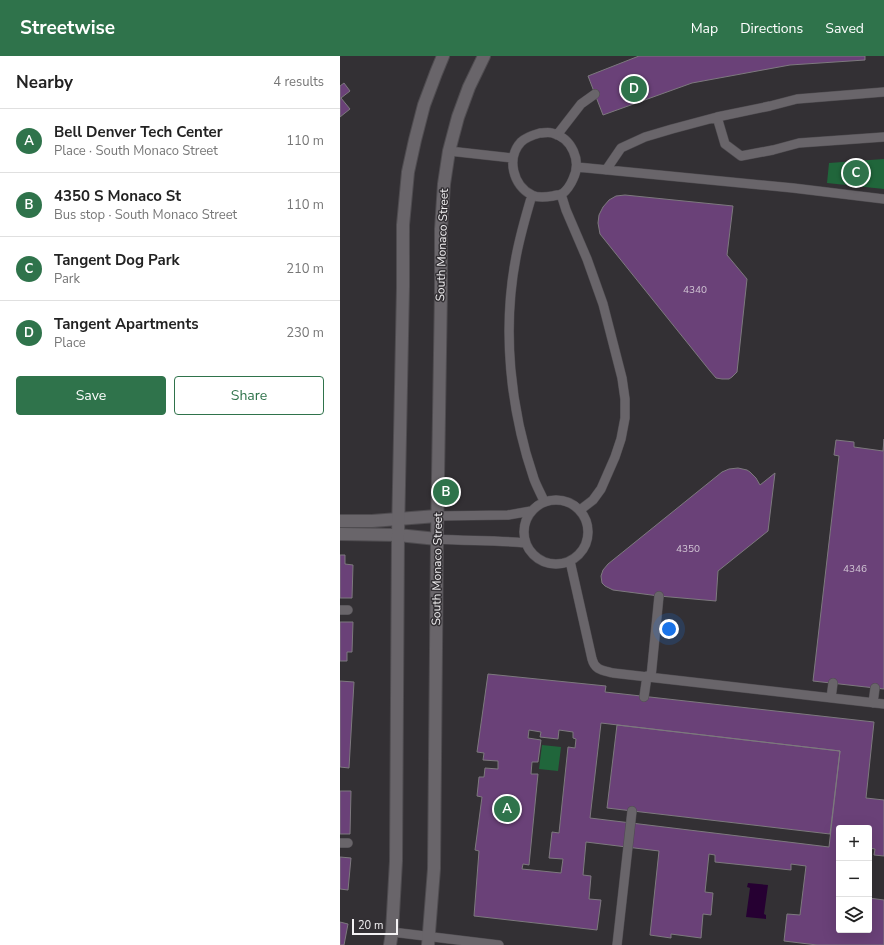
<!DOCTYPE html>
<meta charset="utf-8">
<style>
:root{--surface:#fff;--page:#f6f6f6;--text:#222;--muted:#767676;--line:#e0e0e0;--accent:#2f734b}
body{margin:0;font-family:"Nunito Sans",sans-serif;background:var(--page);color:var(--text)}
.controls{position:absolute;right:12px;bottom:12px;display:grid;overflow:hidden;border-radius:4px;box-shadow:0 4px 16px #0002}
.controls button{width:36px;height:36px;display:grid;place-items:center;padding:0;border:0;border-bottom:1px solid var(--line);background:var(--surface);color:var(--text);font:20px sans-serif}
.scale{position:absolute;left:12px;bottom:10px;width:46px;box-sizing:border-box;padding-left:4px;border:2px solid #f4f2f4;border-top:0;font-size:11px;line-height:14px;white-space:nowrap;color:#f4f2f4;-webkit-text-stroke:3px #333034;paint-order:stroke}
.you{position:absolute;left:329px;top:573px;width:14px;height:14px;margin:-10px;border:3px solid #fff;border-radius:50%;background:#1a73e8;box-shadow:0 0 0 6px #1a73e833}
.badge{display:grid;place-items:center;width:26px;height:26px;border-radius:50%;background:var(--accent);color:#fff;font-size:13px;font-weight:700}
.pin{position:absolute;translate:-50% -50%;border:2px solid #fff;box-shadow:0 1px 4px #0006}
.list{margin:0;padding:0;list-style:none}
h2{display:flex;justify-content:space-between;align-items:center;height:52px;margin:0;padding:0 16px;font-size:17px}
h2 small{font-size:13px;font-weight:400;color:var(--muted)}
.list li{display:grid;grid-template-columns:26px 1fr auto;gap:12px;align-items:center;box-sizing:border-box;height:64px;padding:0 16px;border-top:1px solid var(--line)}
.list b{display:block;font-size:15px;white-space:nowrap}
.list p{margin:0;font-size:13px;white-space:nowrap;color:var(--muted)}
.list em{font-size:13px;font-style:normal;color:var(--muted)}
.actions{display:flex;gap:8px;padding:12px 16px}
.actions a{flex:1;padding:9px 0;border:1px solid var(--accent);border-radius:4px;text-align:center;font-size:14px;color:var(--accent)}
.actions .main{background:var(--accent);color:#fff}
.icon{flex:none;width:22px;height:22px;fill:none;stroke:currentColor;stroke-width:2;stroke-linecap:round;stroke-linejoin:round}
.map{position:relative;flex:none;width:544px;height:889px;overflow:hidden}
header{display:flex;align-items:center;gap:24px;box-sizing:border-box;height:56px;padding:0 20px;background:var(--accent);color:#fff}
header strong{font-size:19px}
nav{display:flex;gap:22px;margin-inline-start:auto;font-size:14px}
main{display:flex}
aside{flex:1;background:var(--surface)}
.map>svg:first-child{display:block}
</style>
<header>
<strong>Streetwise</strong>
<nav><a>Map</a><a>Directions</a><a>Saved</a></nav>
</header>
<main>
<aside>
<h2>Nearby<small>4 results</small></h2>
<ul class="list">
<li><span class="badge">A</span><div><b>Bell Denver Tech Center</b><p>Place · South Monaco Street</p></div><em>110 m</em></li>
<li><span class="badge">B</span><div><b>4350 S Monaco St</b><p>Bus stop · South Monaco Street</p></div><em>110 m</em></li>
<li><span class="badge">C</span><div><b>Tangent Dog Park</b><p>Park</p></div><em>210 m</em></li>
<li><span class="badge">D</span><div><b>Tangent Apartments</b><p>Place</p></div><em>230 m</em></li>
</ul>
<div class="actions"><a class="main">Save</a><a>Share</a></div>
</aside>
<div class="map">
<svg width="544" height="889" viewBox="0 0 544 889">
<rect width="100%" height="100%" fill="#333034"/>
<!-- green -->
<path fill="#20663b" d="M544,103V133L487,127L489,107Z
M202,689L221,691L218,715L199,713Z"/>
<!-- water -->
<path fill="#260032" d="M408,827L428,829L424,858L426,859V863L406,861L410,832L407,831Z"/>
<!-- building -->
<path fill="#6a4178" stroke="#7d797e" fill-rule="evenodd" d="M299,0H525V4L450,9L352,27L263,59L248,20Z
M4,27L10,35L1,42L10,53L0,61V30Z
M285,139L393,150L387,199L407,223L397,316L392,321L389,323H382L376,322L370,315L260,178L258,167L259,159L263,151L269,144L276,140Z
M544,383V633L473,625L499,400L494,399L496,384L514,386V391L543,395Z
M398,412L407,414L410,416L416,422L420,429L435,417L428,475L378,515L376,545L319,540L273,534L265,530L262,527L261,520L263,514L268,508L382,416L389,413Z
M0,499H5V508L13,509L12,542H0Z
M0,566H13L12,596H7V605H0Z
M148,618L266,630L265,636L534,666L526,742L544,744V800L534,799L535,793L529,792V772H499V874H529V842L544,844V889H477L444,885L447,858L460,859L466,810L451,808V814L375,806V799L369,798L365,836L373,837L371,859L363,858L361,882L331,878V882L310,879L319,795L246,786L243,819L251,820L249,843L261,844L257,874L134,860L139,795L135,794L142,741L137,740L139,721H144L145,712L158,713V705L143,704L144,697L137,696ZM261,667L500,695L489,791L250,762ZM189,674L201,676L200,681L218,683L219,674L233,676V682L236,683L235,692L228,691L219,777L212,776L209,802L223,803L221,817L182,813L183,808L189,809L198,718H191L192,706H198L201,684L188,682Z
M0,625L14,626L9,712L0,711Z
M277,669L500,695L490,778L267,752Z
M0,735H11L10,778H0Z
M0,801L11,802L8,834L0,833Z
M0,866L8,868L4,889H0Z"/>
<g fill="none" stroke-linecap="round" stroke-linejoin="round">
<!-- lane casing -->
<g stroke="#4f4c50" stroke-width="10">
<path id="lane" d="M544,36L457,43L430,50L377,61L385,88L401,100L433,94L459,87L544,81
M200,77C204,77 208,76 212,77C232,82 242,105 233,123C231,128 226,135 222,138C220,139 216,139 213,140C207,141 197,142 192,139C173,130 166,102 181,86C186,81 193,79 200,77Z
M217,79L241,48L255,38
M109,95L173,102
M237,111L453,132L544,143
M266,114L281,92L305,81L332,73L377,61
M221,138L226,154L247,203L263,248L282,322L285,343V362L281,383L275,401L261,433L253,444L240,454
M192,139C186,159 180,180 176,201C162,274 170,353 194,423C197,431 201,438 204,445
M184 476a32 32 0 1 1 64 0a32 32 0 1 1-64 0Z
M97,460L168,459L191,455
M97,483C126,485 156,484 185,487
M230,505L252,603C255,614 262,614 273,617L544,648
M0,554H8
M311,621L319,540
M304,641L307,620
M491,642L493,627
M533,647L535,632
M0,787H8
M52,876L159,889
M277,889L292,755"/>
</g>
<!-- street casing -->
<g stroke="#4f4c50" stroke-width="14">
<path id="street" d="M0,465H32L97,460
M0,478L58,479L97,483"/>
</g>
<!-- secondary casing -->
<g stroke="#4f4c50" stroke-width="14">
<path id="secondary" d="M50,889L52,876L56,805L58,479L63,231V169L68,116L75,84L84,49L96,17L103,0
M88,889L94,813L97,483L101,235V173L104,128L109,95L118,61L129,31L144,0"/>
</g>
<!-- lane -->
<use href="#lane" stroke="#69656a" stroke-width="9"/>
<!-- street -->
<use href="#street" stroke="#69656a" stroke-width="12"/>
<!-- secondary -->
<use href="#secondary" stroke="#69656a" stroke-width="12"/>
</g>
<g text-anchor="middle" stroke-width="3" stroke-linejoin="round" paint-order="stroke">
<!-- number labels -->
<g font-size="10" fill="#d2c6d5">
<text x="355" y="237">4340</text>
<text x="348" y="496">4350</text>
<text x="515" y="516">4346</text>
</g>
<!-- street labels -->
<g font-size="12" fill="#f4f2f4" stroke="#333034">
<text transform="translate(102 189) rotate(-88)" y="4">South Monaco Street</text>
<text transform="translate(97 513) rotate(-89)" y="4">South Monaco Street</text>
</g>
</g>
</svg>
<div class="controls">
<button>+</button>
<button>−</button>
<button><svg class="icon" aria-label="layers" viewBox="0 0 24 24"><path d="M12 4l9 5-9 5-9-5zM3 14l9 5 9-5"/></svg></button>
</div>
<div class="scale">20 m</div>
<div class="you"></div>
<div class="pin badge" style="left:167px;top:753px">A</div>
<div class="pin badge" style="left:106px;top:436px">B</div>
<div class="pin badge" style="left:516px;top:117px">C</div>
<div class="pin badge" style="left:294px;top:33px">D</div>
</div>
</main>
